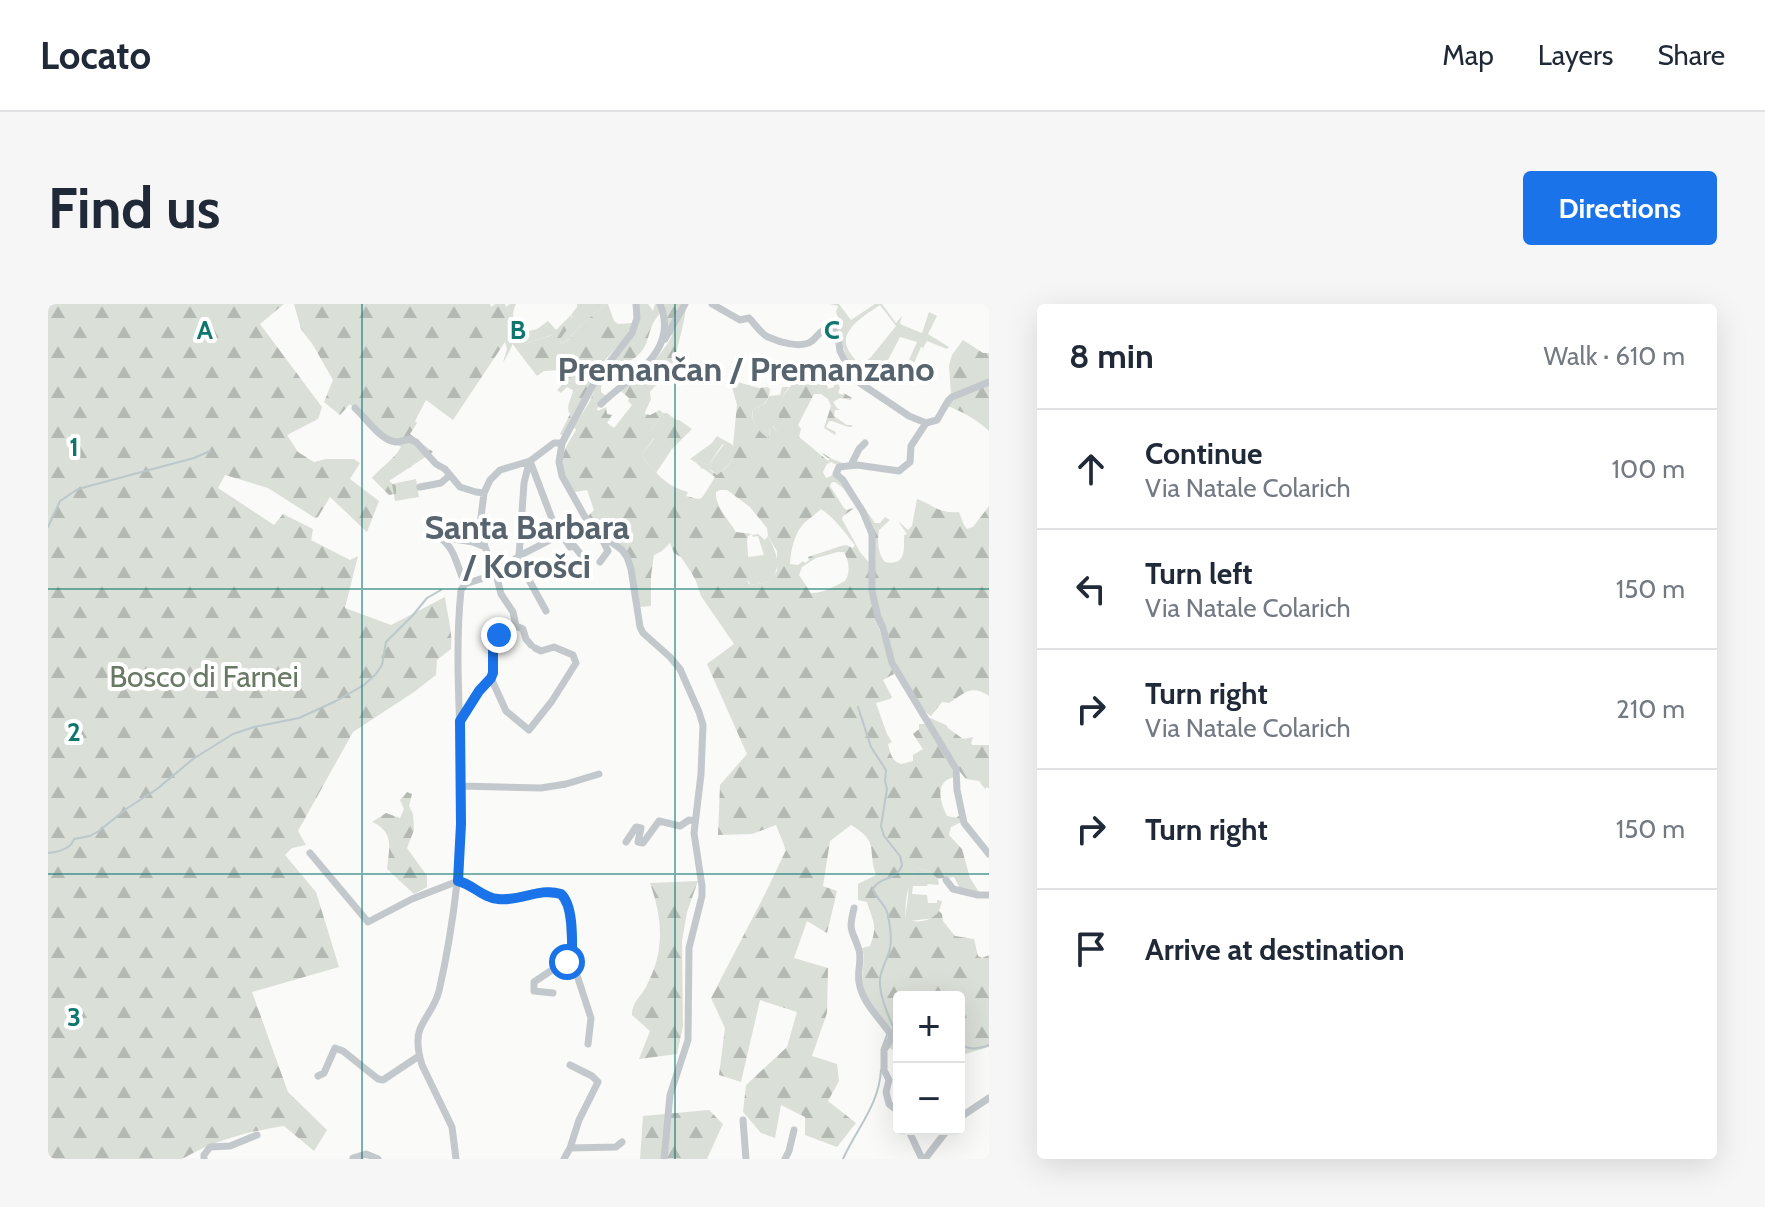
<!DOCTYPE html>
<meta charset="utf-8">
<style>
:root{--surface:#fff;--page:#f6f6f7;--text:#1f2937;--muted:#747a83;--line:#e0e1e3;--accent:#1a73e8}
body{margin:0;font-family:Cabin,sans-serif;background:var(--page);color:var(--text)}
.controls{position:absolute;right:24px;bottom:24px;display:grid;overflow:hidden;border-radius:8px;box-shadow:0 8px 32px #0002}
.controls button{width:72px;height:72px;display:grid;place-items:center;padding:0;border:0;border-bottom:2px solid var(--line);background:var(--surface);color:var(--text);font:40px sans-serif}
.stop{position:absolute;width:24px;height:24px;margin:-18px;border:6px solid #1a73e8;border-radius:50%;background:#fff}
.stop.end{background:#1a73e8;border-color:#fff;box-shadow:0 2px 8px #0008}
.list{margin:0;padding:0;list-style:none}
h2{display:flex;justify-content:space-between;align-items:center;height:104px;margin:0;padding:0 32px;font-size:34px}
h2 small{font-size:26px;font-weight:400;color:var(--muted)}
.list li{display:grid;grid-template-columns:52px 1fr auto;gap:24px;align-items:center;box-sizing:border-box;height:120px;padding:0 32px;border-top:2px solid var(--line)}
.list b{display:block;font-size:30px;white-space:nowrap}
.list p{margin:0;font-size:26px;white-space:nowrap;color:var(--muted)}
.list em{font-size:26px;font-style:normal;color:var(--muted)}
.icon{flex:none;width:44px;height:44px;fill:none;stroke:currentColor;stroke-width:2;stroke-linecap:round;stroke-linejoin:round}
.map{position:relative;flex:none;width:941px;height:855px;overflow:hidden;border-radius:8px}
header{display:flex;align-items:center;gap:48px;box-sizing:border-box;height:112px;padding:0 40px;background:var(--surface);border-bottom:2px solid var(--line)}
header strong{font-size:38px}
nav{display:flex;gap:44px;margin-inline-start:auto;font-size:28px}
.intro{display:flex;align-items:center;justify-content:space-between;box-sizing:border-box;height:192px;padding:0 48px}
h1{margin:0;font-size:56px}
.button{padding:20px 36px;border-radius:8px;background:var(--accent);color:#fff;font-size:28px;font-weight:700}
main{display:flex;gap:48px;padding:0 48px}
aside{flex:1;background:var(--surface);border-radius:8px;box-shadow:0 8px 32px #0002}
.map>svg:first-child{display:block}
</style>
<header>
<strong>Locato</strong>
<nav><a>Map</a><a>Layers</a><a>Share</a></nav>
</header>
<div class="intro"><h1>Find us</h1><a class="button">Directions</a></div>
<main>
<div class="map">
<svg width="941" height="855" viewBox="0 0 941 855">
<defs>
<pattern id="forest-firs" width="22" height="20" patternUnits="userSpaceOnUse" patternTransform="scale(2)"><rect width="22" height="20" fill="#dadfd7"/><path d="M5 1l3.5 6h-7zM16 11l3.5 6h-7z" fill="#b4b9b4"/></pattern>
<pattern id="cemetery-stones" width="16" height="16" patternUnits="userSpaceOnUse" patternTransform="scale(2)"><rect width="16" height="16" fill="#dadfd7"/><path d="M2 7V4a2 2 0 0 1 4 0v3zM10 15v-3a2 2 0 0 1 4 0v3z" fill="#b4b9b4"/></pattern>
</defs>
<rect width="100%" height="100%" fill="#fafaf8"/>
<!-- grass -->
<path fill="#dadfd7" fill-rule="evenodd" d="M529,0H558C550,7 541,14 532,22C524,28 523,36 513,40L512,35L524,13L523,11L529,3Z
M782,0H791L803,16L827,0H834L848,19L854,12L852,19L854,21L874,29L881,8L889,12L880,30L901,43L899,45L879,37L875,44L873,43L863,66H854L833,60L819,73L805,67L794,41L791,26L780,23L778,18L791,16L788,8L790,2ZM832,1L848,22L823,53L812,62C807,55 799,47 798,39C796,23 820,9 832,1ZM852,33L869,38L857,65L839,58Z
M500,17L509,27C497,37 479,35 469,46L464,39L468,29L465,20L470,19L473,29L489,25Z
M734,83H741C726,102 736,110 730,128L723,120L721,125L722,134C710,132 703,117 705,105C714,102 718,101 721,92L732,91Z
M615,109H619L628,116L613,134L624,145L608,169L595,154L594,150L606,135L602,129L603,126Z
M669,132C673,135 684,139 686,143C692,152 675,166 669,171L662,165V162L676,140L674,141L660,161L650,157L647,158L642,155L664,139Z
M710,230L717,236L720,232C728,248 736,263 720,278L704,281C696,276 698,261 700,253L716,251L710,232L705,233L704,231Z
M870,564L881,567L890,575L891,581L880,580L879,582H865L864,590L879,591L880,599H889V596L894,597L891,607L886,614L862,617L858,616C857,603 862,592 860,580C865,575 865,569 870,564Z"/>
<!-- forest -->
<path fill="url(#forest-firs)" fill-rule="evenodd" d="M0,0H236L212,20L274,103L270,115L239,131L250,148L266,158L278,155H306L312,159L302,175L331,197L319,228L282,193L270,213L267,214L220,184L177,171L170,184L226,221L235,210L265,225L263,236L302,256L310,252L297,304L343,321L397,293C399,310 405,328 403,345L389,356L388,371L366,388L305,428L250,527L258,541L244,544L237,551L268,588L291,663L204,688L240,788L279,826L266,847L236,822C201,827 165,837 134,855H2L0,853Z
M246,0H442L443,3L447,0H457L458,3L462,0H468C463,11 466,16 467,27C468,37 460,50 455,59L459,45L457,38L405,116L378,96L367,117L369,119L362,130L385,148L341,177L344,179L346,190L341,191L324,174C333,163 346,156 353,143L325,127L302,100L292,111L276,98L285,76L265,41L253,25Z
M558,0H560L566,17L570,20L585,19C578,37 561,48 551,65C538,86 527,110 515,132L512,130L522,110C517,102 524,95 525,86L519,83L513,89L509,86C515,81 517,73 514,66L496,67L489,72L469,46L473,41L502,32L523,11L524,19L512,35L513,40C523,37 524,28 532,22C541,14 550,7 558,0Z
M591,0H600L605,7L607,0H610L613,7C610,13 605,17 603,24C600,33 599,41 593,48C581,63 552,62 553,88L558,92L549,105L550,107L558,103L559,110L564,111L559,119L566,124L584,101L580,97L581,94L573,87C592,71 612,54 624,32L620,23L616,0H638C637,20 630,38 626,58C624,65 625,70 621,76L607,82L602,88L603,95L597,108V110L602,111L612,106L615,109L603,126V129L606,134L594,150L595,154C609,170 618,182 640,188L638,192L650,195L654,194L667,173L656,165L652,164L653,163L647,158L650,157L660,161L677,139L662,162V166L669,171C678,164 691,153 685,141L689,101L684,83L686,77L711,84L720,83L722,85C721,97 716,102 705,105C702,118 711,128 720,134L722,130L720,118H723L725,123L729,127C733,120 730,115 731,107C732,91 743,82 753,71C761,72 765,78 773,79L775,76L773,60L780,85L786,83L783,69H785L792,84L790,89L795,91L796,89L804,94L803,96L792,94L785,98L789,104L792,106H787L786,112L799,121H805L803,123C795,123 789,117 781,117L778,123L788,128L787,131L776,124L783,102L780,95L773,90H766L750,121L753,125L751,133L779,156L781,157V155L771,147L784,155L795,159L796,160L789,161L783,158L779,160L775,168L778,174L787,170L789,176L794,178L804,198L795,184L787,178H784L782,182L796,204L799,206L808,203L795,212L794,215L812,248L823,261L827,312L846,370L835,376L844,393L842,395L828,399L839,430L844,438L840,440C842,449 844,457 853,460L865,457V451L875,445L865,430L871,425V420H877L904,465L906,473C886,478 892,498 899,512L908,514L912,511L913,518L903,523L901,531L914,545L922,574L933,591L913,586L906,573L890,575L881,567L870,564C860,578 856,597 858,615C870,620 884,617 891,607L894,610L895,617L907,632L926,635L930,652L934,654L941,651V743L917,750L911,747V693H851V746L848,748L842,744V731L821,705L814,677L816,652L814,644L822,642C830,621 825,618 819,598L810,596V580L828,571C819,545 832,538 803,521L782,537L775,582L789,587L779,629L759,617L746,654L780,664L779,709L764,752L789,760L791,777L780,797L808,819L789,843L757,831V813L733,801L727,834L713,829L695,808L698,781L739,743L749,708L712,696L693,778L671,771L677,724L663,694L717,590L738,546L728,521L704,530L670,531L672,481L699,450L659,360L686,340L653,292L648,277L643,268L633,253L626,249L622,239L614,247L606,251L603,272V302L590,303L579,250L553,227L540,212L546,206L539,186L527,188C510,160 510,155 528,126L526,123L542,97L548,81H550C565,51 595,37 591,0ZM672,186H679L702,203L719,224L720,232L729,247V267L720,278L704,281L700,279C699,269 700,261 700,252C700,244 698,240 700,232L704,230L688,228C681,216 667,203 668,188ZM773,205C787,214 797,229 807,241L805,244L798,241L793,242L760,253L761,256L757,259L755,257L750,261L742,260C742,251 746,231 753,223C758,216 767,211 773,205ZM790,248H796C801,257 803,268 797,277C787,282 774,290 763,289L751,271L754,263L768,254Z
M915,36L935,49H941V76L903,91L901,62L904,51Z
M941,80V127C931,117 912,106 899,102L908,94Z
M627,116H631L644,125L624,145L612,134Z
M869,195C887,202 892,210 911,208L916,221L919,225L925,223L941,202V392C923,380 917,389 901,399L894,398L883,412C852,391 828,317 826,280C825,270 828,259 827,249C824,232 816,213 811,196L827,219H832L837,213L842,216L831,226C829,237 830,250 837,258C858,262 856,247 856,231L859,230L850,217L860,226L864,222Z
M878,412L898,421L900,424L915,435L925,433L923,439L924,441H941V485L939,483L937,485L931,477L918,475L907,462Z
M359,488L364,490L361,502L365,510L366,526L359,544L379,572V583L366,590L339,565C341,544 347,528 324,518L338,509L352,514L356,505L352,496Z
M650,577L639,608L634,637L635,722L629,750L591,755L602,727L584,711C584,698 592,694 598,683C617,647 615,616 602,579Z
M661,806L675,820L659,855H592L595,812Z"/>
<!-- cemetery -->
<path fill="url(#cemetery-stones)" d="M368,175L371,193L347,197L344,180Z"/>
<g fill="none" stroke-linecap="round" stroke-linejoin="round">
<!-- stream -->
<path stroke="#bbc7cb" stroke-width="2" d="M0,223L12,197L30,185L146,154L162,147
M810,403L823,443L838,466L837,477L839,485L833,522L836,532L852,552L854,561C849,577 832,572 825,585C828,596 839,600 840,612C842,622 844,635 842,644C840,655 833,664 832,675C831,692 840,710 846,725L845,726
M0,549C10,548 23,545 26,535L42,532L51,527L78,505L109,485L145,455L185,430L206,423L251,414L288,397L316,381L328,370L334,361L338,338L365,311L379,294L393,286
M911,739C920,747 931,745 941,741
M834,744L839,731
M795,855C809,824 831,801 833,766"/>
<!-- minor -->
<path stroke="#c3c8cc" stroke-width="7" d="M588,0L589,14L584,29L547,77L514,139L511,158L514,172L537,213L551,229L574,246L579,253L583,265L592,323L595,329L622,353L632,365L651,408L655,421L653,470L646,529L654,582V592L641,644L640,736L622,791L616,855
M664,0L692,16L701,14C707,20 712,29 720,33C731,38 753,45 764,37C772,30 773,24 785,24L790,32L792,47L806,75L861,112L878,119
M617,35L637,0
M941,78L904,93L900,97L889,116L878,119L863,142L862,158L851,167L809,161L791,163L788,170L795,176L815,208L824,230V287L830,313L835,324L844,359L908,465L909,486L916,519L941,550
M553,100C582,72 632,48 612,0
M307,104C318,114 333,137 348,138C353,138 357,136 361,135L368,138L388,160L397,165L412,183L428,188L436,189
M482,157L504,215L522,243L526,242L539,258
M803,161L811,145L817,139
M372,183L393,179L402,171
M391,233C407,243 409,263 417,280
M393,233L425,238L437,243
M471,252L476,179L481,159
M469,254L498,307
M552,258L560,247L552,231
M468,322L475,325L478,335L483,341
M443,374L458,407L481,426L504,397L528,359L525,351L506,343L493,347L487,344
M413,415L431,387L443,374L445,347L451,331L464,326L468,322L465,308L453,290L448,270L437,243L432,221L436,189L442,176L452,166L482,157L506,139H514
M413,482L493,484L518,480L551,470
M578,538L588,523L593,524L590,538L595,539L611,517L632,522L641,516L647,517
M262,549L320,618L364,595L410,577C424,580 435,594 451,595C471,597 510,572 520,601L524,656L543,714L540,740
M898,576L905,585L930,591H941
M806,604C800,629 804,624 811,646C814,656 809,667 811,678C814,699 832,714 843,731V735L836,746V766L841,776L838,788L841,800L851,808
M505,689L486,687V678L513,660L524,656
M270,772L276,769L287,744L295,747L330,775L335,776L371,752
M911,814L941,794
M695,816L698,855
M860,825L874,855
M522,844L568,843L574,838
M305,854L318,850L330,855
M156,855V851L162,843L182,842L209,831
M408,855L404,823L374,761C371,751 368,735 372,725C378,711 387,703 391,687C399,652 405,615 409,579C422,482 403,383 413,286L417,280L448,270L471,252L506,234L512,228
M516,855L522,844L531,816L550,778L544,772L522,761
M737,855L741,847L746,826
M877,855L900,825"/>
</g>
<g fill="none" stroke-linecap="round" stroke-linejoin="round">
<!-- route -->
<path stroke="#1a73e8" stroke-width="10" d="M451,331L445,347V369L443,374L431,387L412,417L413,520L410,577C424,580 435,594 450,595C472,598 491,583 513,590C526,602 524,638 524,656L519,658"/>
</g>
<!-- grid -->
<path fill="none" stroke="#0f766e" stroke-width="2" stroke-opacity="0.55" d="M314,0V855M627,0V855M0,285H941M0,570H941"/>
<g text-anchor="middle" stroke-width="8" stroke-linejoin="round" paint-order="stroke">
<!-- park labels -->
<g font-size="30" fill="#687a64" stroke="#fff">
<text x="156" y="383">Bosco di Farnei</text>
</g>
<!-- quarter labels -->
<g font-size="34" font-weight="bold" fill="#57646e" stroke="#fff">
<text x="698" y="77">Premančan / Premanzano</text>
<text x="479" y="235">Santa Barbara<tspan x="479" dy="39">/ Korošci</tspan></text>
</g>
</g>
<g font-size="26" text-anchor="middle" font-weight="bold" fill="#0f766e" stroke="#fff" stroke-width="8" stroke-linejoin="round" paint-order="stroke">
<text x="157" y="35">A</text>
<text x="470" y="35">B</text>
<text x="784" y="35">C</text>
<text x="26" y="152">1</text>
<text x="26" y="437">2</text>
<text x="26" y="722">3</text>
</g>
</svg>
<div class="controls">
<button>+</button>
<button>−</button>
</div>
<div class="stop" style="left:519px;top:658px"></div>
<div class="stop end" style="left:451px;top:331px"></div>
</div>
<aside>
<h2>8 min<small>Walk · 610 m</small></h2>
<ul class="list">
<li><svg class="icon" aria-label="ahead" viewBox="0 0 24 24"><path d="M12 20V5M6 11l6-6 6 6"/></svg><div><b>Continue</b><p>Via Natale Colarich</p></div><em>100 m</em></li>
<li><svg class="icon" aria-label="left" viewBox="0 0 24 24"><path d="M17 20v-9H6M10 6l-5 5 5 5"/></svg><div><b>Turn left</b><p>Via Natale Colarich</p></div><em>150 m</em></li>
<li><svg class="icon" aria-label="right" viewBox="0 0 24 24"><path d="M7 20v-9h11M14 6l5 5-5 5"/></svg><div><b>Turn right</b><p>Via Natale Colarich</p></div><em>210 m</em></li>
<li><svg class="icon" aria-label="right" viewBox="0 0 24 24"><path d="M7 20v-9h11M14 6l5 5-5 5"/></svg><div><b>Turn right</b></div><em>150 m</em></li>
<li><svg class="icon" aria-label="arrive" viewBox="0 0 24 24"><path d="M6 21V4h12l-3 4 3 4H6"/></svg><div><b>Arrive at destination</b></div></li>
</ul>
</aside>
</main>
